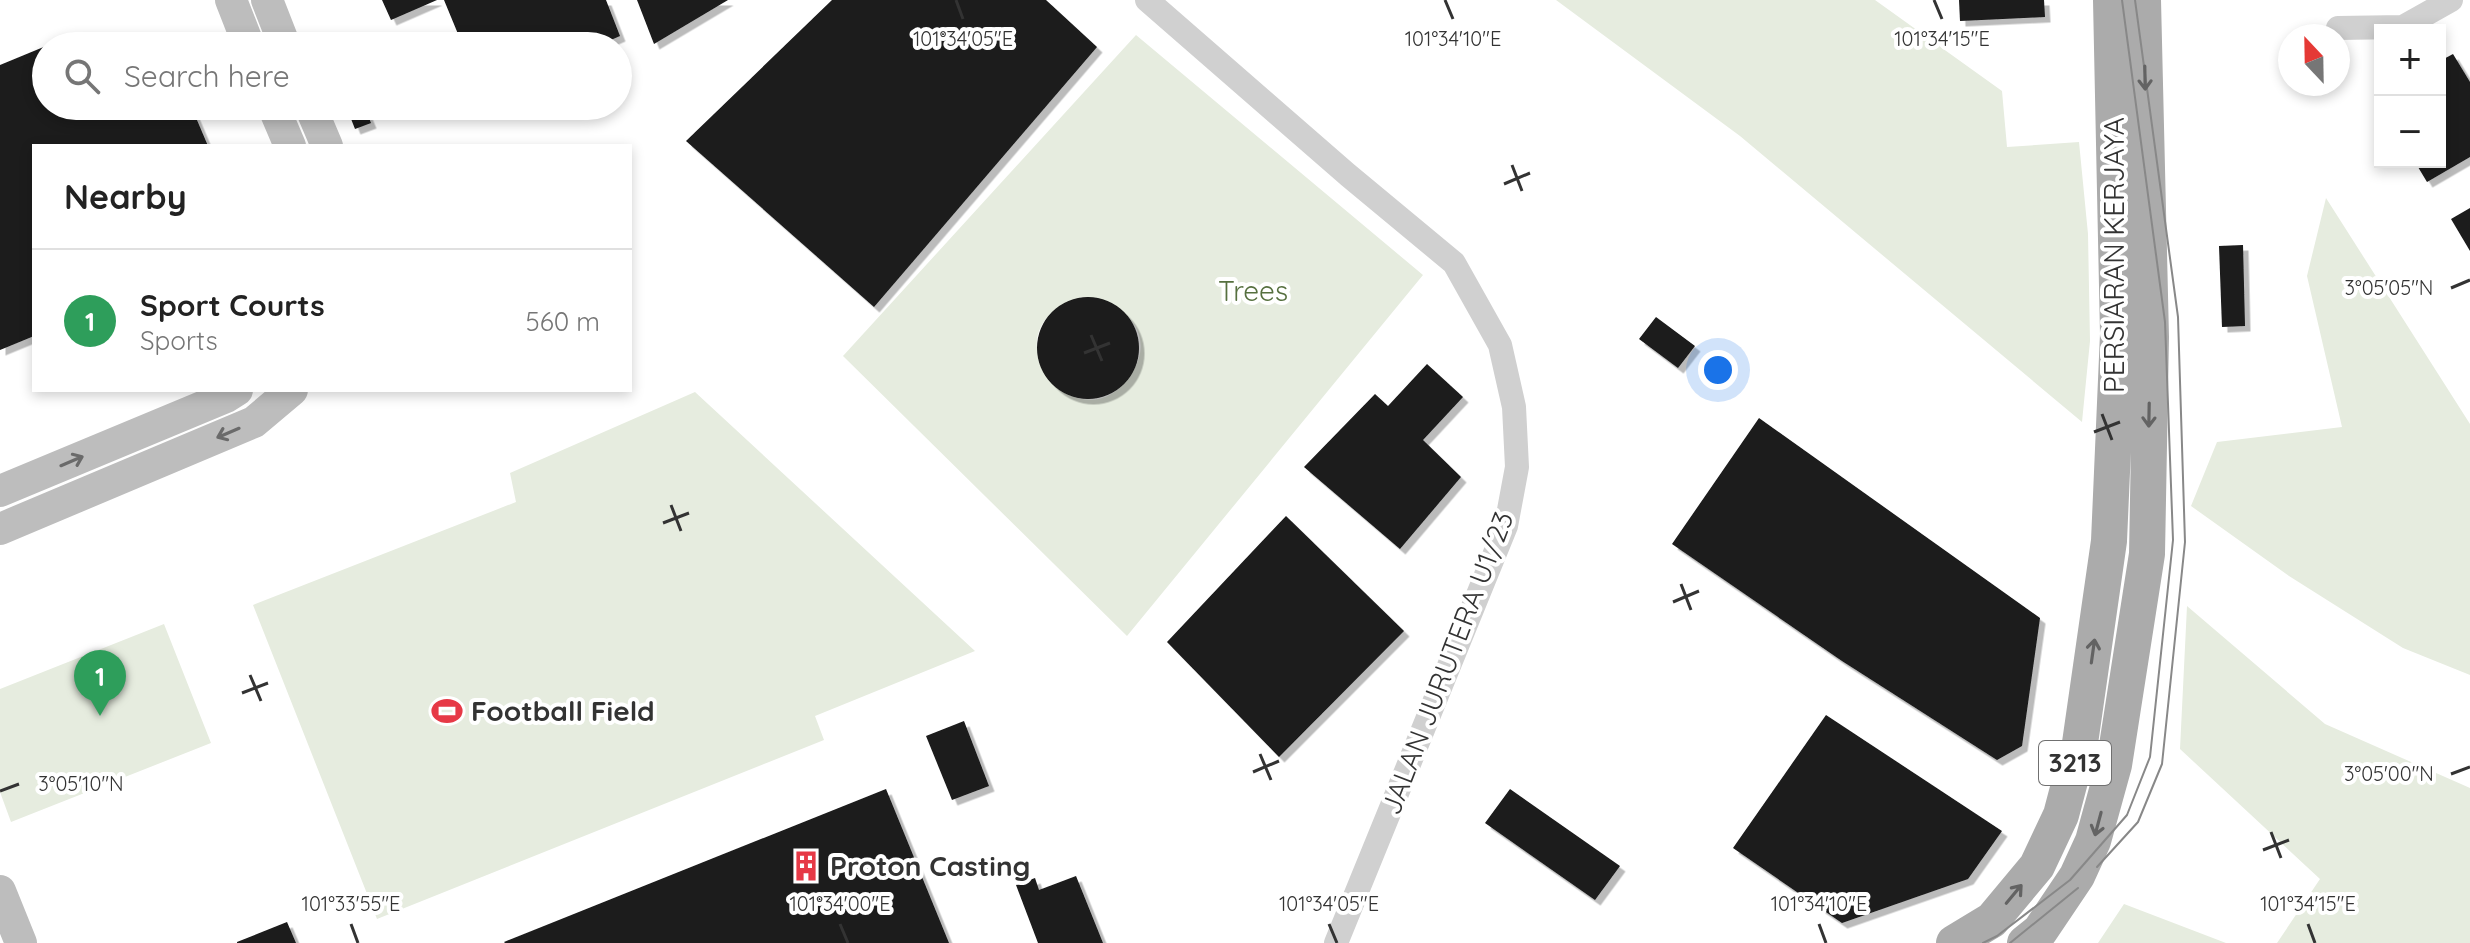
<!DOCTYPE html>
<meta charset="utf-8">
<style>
:root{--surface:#fff;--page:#f2f2f2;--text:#222;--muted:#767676;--line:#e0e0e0;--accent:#e63946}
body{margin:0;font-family:Quicksand,sans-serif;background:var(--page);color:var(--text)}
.controls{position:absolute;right:24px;top:24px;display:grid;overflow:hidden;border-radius:0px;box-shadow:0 4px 12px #0003}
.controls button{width:72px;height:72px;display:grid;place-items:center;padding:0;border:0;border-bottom:2px solid var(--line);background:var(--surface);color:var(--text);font:40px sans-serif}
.compass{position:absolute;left:2278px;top:24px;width:72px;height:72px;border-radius:50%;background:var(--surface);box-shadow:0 4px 12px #0003;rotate:338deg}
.you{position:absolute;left:1718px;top:370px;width:28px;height:28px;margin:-20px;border:6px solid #fff;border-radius:50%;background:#1a73e8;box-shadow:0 0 0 12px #1a73e833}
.badge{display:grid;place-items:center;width:52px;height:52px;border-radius:50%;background:var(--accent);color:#fff;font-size:26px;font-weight:700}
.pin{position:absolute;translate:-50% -66px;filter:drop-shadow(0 2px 4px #0008)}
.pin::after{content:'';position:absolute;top:42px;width:28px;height:24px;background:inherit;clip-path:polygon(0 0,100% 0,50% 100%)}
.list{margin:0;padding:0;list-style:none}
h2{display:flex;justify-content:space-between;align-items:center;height:104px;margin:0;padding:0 32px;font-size:34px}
h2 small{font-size:26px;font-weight:400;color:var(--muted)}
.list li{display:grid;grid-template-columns:52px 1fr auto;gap:24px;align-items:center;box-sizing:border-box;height:144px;padding:0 32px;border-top:2px solid var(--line)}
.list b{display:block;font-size:30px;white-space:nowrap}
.list p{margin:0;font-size:26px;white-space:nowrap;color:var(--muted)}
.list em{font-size:26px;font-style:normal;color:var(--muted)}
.icon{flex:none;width:44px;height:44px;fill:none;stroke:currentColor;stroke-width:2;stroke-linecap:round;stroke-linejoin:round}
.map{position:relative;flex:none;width:2470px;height:943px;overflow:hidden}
.search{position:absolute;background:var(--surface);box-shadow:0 4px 12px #0003;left:32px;top:32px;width:600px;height:88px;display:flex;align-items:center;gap:20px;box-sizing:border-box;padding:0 28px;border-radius:44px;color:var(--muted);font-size:30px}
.panel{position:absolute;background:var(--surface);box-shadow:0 4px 12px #0003;left:32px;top:144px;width:600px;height:248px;border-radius:0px}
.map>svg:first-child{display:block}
</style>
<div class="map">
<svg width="2470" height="943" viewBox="0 0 2470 943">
<defs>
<filter id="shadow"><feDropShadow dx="5.5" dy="5.5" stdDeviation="0" flood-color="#0004"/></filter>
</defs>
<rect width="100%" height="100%" fill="#fff"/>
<!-- green -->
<path fill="#e6ecdf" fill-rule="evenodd" d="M1556,0H1875L2002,91L2007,147L2079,142L2088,234L2090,341L2082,422L1740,136Z
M1136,35L1423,275L1127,636L843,356ZM1082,297C1121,299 1157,332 1133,371C1083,456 976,329 1082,297Z
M2326,198L2470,424V675L2403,648L2289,576L2191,506L2217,442L2342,427L2307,276Z
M695,392L975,651L815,716L824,740L377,919L253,605L516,502L510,473Z
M2187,606L2325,724L2470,788V943H2277L2320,879L2180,749Z
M164,624L211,743L11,822L0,792V689Z
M2124,904L2226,943H2098Z"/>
<!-- building -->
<path fill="#1a1a1a" filter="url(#shadow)" d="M382,0H437L391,20Z
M444,0H606L620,36L597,46H463Z
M637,0H728L654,44Z
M832,0H1046L1097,47L874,307L686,141Z
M1959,0H2044L2045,17L1960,21Z
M46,46V106H191L208,146H34V336L0,350V65Z
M2453,54L2470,82V157L2427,182L2415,162H2440V61Z
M346,106H364L371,123L355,129Z
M2470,208V251L2451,219Z
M2243,245L2245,326L2222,327L2219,246Z
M1037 348a51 51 0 1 1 102 0a51 51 0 1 1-102 0Z
M1656,317L1695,346L1678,368L1639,339Z
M1427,364L1463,397L1423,440L1461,477L1400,549L1304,467L1375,394L1388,406Z
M1759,418L2040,618L2022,746L1997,760L1842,661L1672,544Z
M1286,516L1404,631L1279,757L1167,642Z
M1826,715L2002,831L1968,879L1842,923L1733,848Z
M964,721L989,786L952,800L926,736Z
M886,789L949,943H505L504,942Z
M1510,789L1620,866L1595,900L1485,823Z
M1076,876L1103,943H1038L1016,885L1035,878L1039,890Z
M287,922L296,943H237V942Z"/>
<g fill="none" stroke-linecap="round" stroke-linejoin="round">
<!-- street -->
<path stroke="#d0d0d0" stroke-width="24" d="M1147,0L1348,175L1454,263L1500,345L1514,407L1517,467L1506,526L1336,943
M2338,28L2403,27L2451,0"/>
<!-- secondary -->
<path stroke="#bdbdbd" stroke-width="32" d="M231,0L249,46
M267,0L285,46
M273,106L290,146
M310,106L327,146
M0,491L226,397L237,390
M0,529L254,422L292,390
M0,891L21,943"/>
<!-- primary -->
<path stroke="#ababab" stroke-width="36" d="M1954,943L1992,920L2037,866L2061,815L2080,743L2109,541L2118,334L2111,0
M2025,943L2040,931L2077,876L2093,841L2114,765L2147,554L2151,337L2143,0"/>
<!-- tram -->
<path stroke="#888" stroke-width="2" d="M2097,867L2138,822L2162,764L2185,542L2178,317L2135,0
M1983,943L1997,936L2070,880L2127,815L2150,757L2173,540L2165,322L2122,0
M2010,943L2078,888"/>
</g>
<!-- one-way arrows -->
<defs><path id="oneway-shaft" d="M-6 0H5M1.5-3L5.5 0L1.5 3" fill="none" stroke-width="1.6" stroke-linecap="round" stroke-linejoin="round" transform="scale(2)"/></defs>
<g stroke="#636363">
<use href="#oneway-shaft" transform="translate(2145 78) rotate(89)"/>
<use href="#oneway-shaft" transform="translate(2149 415) rotate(91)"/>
<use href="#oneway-shaft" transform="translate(2093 651) rotate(-82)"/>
<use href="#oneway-shaft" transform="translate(2098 824) rotate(105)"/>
<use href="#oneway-shaft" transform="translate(2014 894) rotate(-50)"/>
</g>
<g stroke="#6a6a6a">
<use href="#oneway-shaft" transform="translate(228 433) rotate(157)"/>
<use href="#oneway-shaft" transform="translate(72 461) rotate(-23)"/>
</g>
<!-- ticks -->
<path fill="none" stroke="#333" stroke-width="3" d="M956,0L963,19M1445,0L1453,19M1934,0L1942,19M1512,165L1522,191M1504,184L1530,173M2451,288L2470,280M1091,335L1102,361M1084,353L1110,343M2102,414L2112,440M2094,432L2120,422M671,505L681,531M663,523L689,513M1681,584L1691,610M1673,602L1699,591M250,675L261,701M242,693L268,683M1260,754L1271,780M1253,772L1279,761M2451,774L2470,767M0,791L19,784M2271,832L2281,858M2263,850L2289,840M351,924L358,943M840,924L848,943M1329,924L1337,943M1819,924L1826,943M2308,924L2315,943"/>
<!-- icons -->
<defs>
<g id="stadium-bare" transform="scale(2.4)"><path d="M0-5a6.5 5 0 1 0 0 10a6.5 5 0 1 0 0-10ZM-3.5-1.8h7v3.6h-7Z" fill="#e63946" stroke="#fff" stroke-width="2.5" paint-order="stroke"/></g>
<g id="building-bare" transform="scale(2.4)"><path d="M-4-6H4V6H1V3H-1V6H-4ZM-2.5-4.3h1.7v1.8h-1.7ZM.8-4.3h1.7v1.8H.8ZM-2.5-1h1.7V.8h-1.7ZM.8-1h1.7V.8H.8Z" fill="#e63946" stroke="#fff" stroke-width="2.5" paint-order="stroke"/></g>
</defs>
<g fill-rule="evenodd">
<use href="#stadium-bare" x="447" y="711"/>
<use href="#building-bare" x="806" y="866"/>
</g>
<g text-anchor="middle" stroke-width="8" stroke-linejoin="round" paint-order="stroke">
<!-- shield labels -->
<rect fill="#fff" stroke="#707070" stroke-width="2" x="2039" y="741" width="72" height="44" rx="6"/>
<g font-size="26" font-weight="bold" fill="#333">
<text x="2075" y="772">3213</text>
</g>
<!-- street labels -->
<g font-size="28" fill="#333" stroke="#fff">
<text transform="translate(2114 255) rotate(-90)" y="10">PERSIARAN KERJAYA</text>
<text transform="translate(1447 663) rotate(-69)" y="10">JALAN JURUTERA U1/23</text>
</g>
<!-- park labels -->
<g font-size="28" fill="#56703f" stroke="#fff">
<text x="1253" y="301">Trees</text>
</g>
<!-- poi labels -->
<g font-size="28" font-weight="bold" fill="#333" stroke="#fff" text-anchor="start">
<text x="471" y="721">Football Field</text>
<text x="830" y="876">Proton Casting</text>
</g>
</g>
<g font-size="20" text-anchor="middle" fill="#333" stroke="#fff" stroke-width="8" stroke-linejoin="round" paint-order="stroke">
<text x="963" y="46">101°34'05"E</text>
<text x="1453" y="46">101°34'10"E</text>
<text x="1942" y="46">101°34'15"E</text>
<text x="2389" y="295">3°05'05"N</text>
<text x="2389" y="781">3°05'00"N</text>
<text x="81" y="791">3°05'10"N</text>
<text x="351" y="911">101°33'55"E</text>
<text x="840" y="911">101°34'00"E</text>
<text x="1329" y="911">101°34'05"E</text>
<text x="1819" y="911">101°34'10"E</text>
<text x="2308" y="911">101°34'15"E</text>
</g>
</svg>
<div class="controls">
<button>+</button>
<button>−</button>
</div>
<svg class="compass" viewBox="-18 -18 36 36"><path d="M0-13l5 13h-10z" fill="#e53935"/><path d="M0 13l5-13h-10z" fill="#767676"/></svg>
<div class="you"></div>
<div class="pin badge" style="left:100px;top:716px;background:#2e9e5b">1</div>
<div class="search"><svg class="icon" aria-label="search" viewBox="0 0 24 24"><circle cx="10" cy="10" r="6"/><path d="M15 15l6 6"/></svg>Search here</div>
<section class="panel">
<h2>Nearby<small></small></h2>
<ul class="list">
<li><span class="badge" style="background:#2e9e5b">1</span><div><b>Sport Courts</b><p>Sports</p></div><em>560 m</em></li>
</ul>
</section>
</div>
